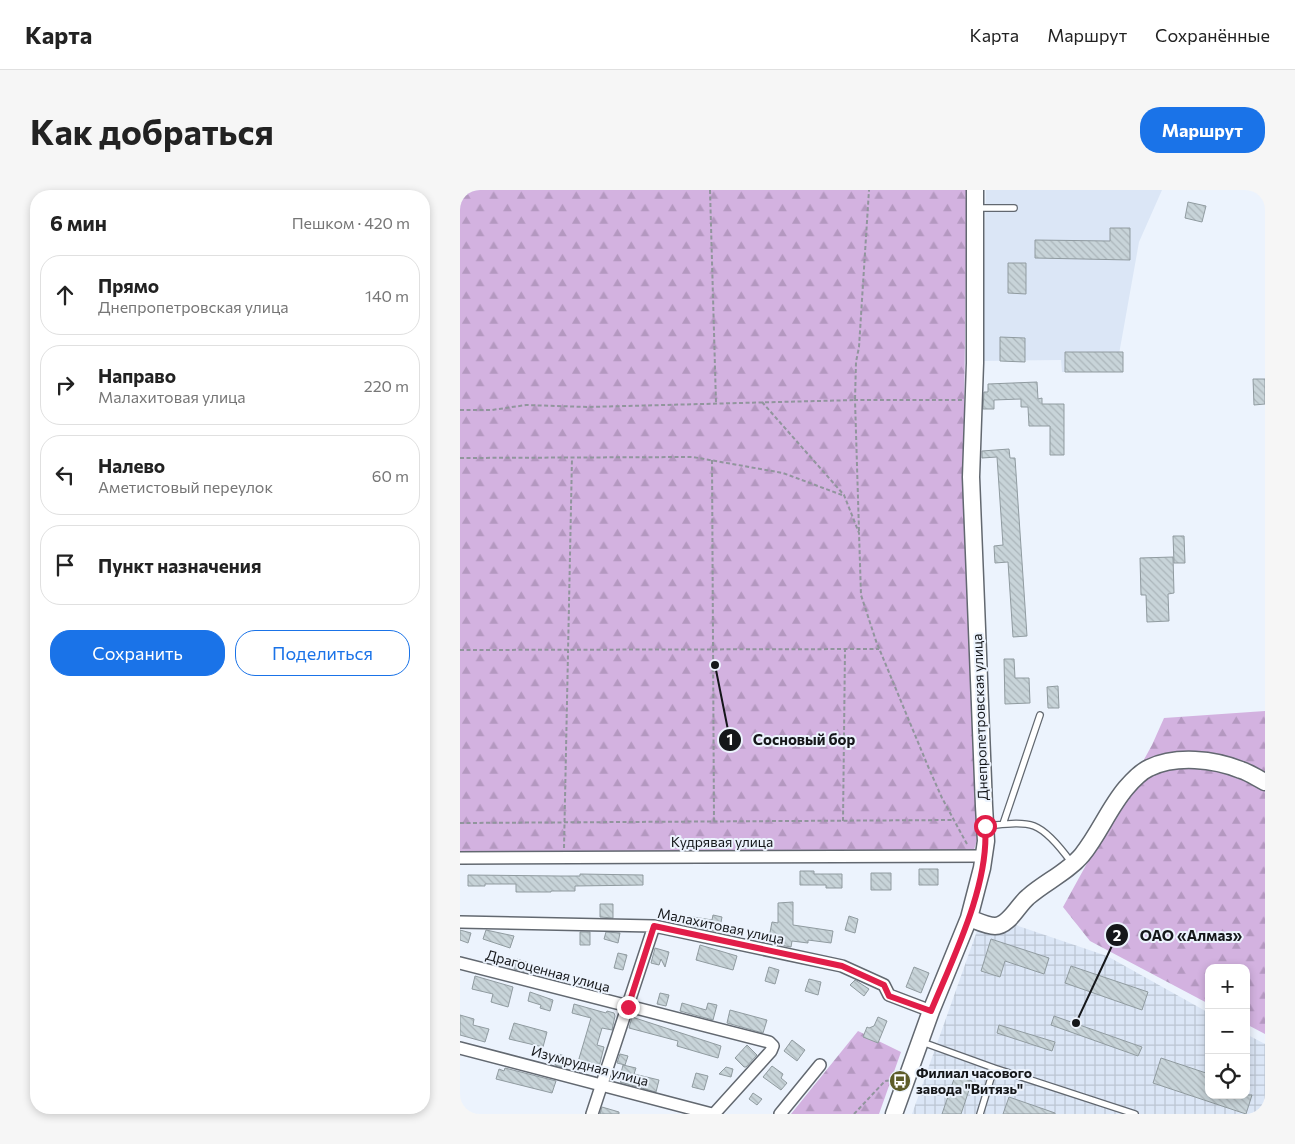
<!DOCTYPE html>
<html lang="ru">
<meta charset="utf-8">
<style>
:root{--surface:#fff;--page:#f6f6f6;--text:#222;--muted:#767676;--line:#e0e0e0;--accent:#1a73e8}
body{margin:0;font-family:Commissioner,sans-serif;background:var(--page);color:var(--text)}
.controls{position:absolute;right:15px;bottom:15px;display:grid;overflow:hidden;border-radius:10px;box-shadow:0 2px 8px #0003}
.controls button{width:45px;height:45px;display:grid;place-items:center;padding:0;border:0;border-bottom:1px solid var(--line);background:var(--surface);color:var(--text);font:25px sans-serif}
.stop{position:absolute;width:15px;height:15px;margin:-11px;border:4px solid #e11d48;border-radius:50%;background:#fff}
.stop.end{background:#e11d48;border-color:#fff;box-shadow:0 1px 5px #0008}
.list{margin:0;padding:0;list-style:none}
h2{display:flex;justify-content:space-between;align-items:center;height:65px;margin:0;padding:0 20px;font-size:21px}
h2 small{font-size:16px;font-weight:400;color:var(--muted)}
.list li{display:grid;grid-template-columns:32px 1fr auto;gap:15px;align-items:center;box-sizing:border-box;height:80px;margin:0 10px 10px;padding:0 10px;border:1px solid var(--line);border-radius:20px}
.list b{display:block;font-size:19px;white-space:nowrap}
.list p{margin:0;font-size:16px;white-space:nowrap;color:var(--muted)}
.list em{font-size:16px;font-style:normal;color:var(--muted)}
.actions{display:flex;gap:10px;padding:15px 20px}
.actions a{flex:1;padding:11px 0;border:1px solid var(--accent);border-radius:20px;text-align:center;font-size:18px;color:var(--accent)}
.actions .main{background:var(--accent);color:#fff}
.icon{flex:none;width:28px;height:28px;fill:none;stroke:currentColor;stroke-width:2;stroke-linecap:round;stroke-linejoin:round}
.map{position:relative;flex:none;width:805px;height:924px;overflow:hidden;border-radius:20px}
header{display:flex;align-items:center;gap:30px;box-sizing:border-box;height:70px;padding:0 25px;background:var(--surface);border-bottom:1px solid var(--line)}
header strong{font-size:24px}
nav{display:flex;gap:28px;margin-inline-start:auto;font-size:18px}
.intro{display:flex;align-items:center;justify-content:space-between;box-sizing:border-box;height:120px;padding:0 30px}
h1{margin:0;font-size:35px}
.button{padding:12px 22px;border-radius:20px;background:var(--accent);color:#fff;font-size:18px;font-weight:700}
main{display:flex;gap:30px;padding:0 30px}
aside{flex:1;background:var(--surface);border-radius:20px;box-shadow:0 2px 8px #0003}
.map>svg:first-child{display:block}
</style>
<header>
<strong>Карта</strong>
<nav><a>Карта</a><a>Маршрут</a><a>Сохранённые</a></nav>
</header>
<div class="intro"><h1>Как добраться</h1><a class="button">Маршрут</a></div>
<main>
<aside>
<h2>6 мин<small>Пешком · 420 m</small></h2>
<ul class="list">
<li><svg class="icon" aria-label="ahead" viewBox="0 0 24 24"><path d="M12 20V5M6 11l6-6 6 6"/></svg><div><b>Прямо</b><p>Днепропетровская улица</p></div><em>140 m</em></li>
<li><svg class="icon" aria-label="right" viewBox="0 0 24 24"><path d="M7 20v-9h11M14 6l5 5-5 5"/></svg><div><b>Направо</b><p>Малахитовая улица</p></div><em>220 m</em></li>
<li><svg class="icon" aria-label="left" viewBox="0 0 24 24"><path d="M17 20v-9H6M10 6l-5 5 5 5"/></svg><div><b>Налево</b><p>Аметистовый переулок</p></div><em>60 m</em></li>
<li><svg class="icon" aria-label="arrive" viewBox="0 0 24 24"><path d="M6 21V4h12l-3 4 3 4H6"/></svg><div><b>Пункт назначения</b></div></li>
</ul>
<div class="actions"><a class="main">Сохранить</a><a>Поделиться</a></div>
</aside>
<div class="map">
<svg width="805" height="924" viewBox="0 0 805 924">
<defs>
<pattern id="industrial-grid" width="8" height="8" patternUnits="userSpaceOnUse" patternTransform="scale(1.25)"><rect width="8" height="8" fill="#dbe6f6"/><path d="M0 4h8M4 0v8" fill="none" stroke="#bbc5d2"/></pattern>
<pattern id="forest-firs" width="22" height="20" patternUnits="userSpaceOnUse" patternTransform="scale(1.25)"><rect width="22" height="20" fill="#d3b2e0"/><path d="M5 1l3.5 6h-7zM16 11l3.5 6h-7z" fill="#b498c0"/></pattern>
<pattern id="building-back-hatch" width="6" height="6" patternUnits="userSpaceOnUse" patternTransform="scale(1.25)"><rect width="6" height="6" fill="#c8d4d9"/><path d="M-1 5l2 2M0 0l6 6M5-1l2 2" fill="none" stroke="#abb5ba"/></pattern>
</defs>
<rect width="100%" height="100%" fill="#ecf3fd"/>
<!-- built -->
<path fill="#dbe6f6" d="M526,0H702L679,52L656,181L602,182L601,170L522,171Z"/>
<!-- industrial -->
<path fill="url(#industrial-grid)" d="M523,724L647,766L749,823V905H786V844L805,854V924H452Z"/>
<!-- forest -->
<path fill="url(#forest-firs)" d="M0,0H507L503,299L517,650L513,663L0,665Z
M805,521V844L786,834V778H749V814L630,751L603,717L692,555L704,528Z
M398,841L441,862L419,924H331Z"/>
<!-- building -->
<path fill="url(#building-back-hatch)" stroke="#909ba0" d="M728,12L746,16L742,32L725,28Z
M650,38H670V70L575,68V50L650,51Z
M548,73H566V104L548,103Z
M540,147L565,148V172L540,171Z
M605,162H663V182H605Z
M793,189H805V214L794,215Z
M577,192L578,209L582,208V214H604V265H590V236H569L568,217H561V209L534,210V219H523L524,202H528V194Z
M549,259L550,268H555L567,446L553,447L548,372L535,373L534,356L543,355L537,267L522,268V261Z
M713,346H724L725,373H714Z
M713,367L714,403L708,404L709,431L687,432L686,405H681L680,368Z
M544,469H554L555,488H569L570,513L545,514Z
M598,496L599,518H588L587,497Z
M459,679H478V695H459Z
M340,681H354V684H382V698H366V695H340Z
M411,683H431V700H411Z
M120,684L183,685V695L115,696V701H91V702H56V694H25V696H8V685L100,686H120Z
M333,712V735L373,741L371,753L348,750V753L332,751L331,757L308,753L312,732L318,733V713Z
M140,714H153V728L140,727Z
M253,725L262,727L259,742L231,736L233,727L252,730Z
M389,726L398,729L395,743L385,740Z
M0,740L11,743L8,753L0,750Z
M26,740L54,746L50,758L23,749Z
M120,742H130V755H120Z
M146,742L160,743L158,753L144,749Z
M531,749L589,768L584,784L545,771L540,787L521,781Z
M240,755L277,766L273,780L236,770Z
M195,758L209,762L205,777L201,769L199,775L191,773Z
M158,763L167,765L163,780L154,778Z
M57,769L69,773L67,782L54,779Z
M611,776L688,802L682,820L605,793Z
M309,777L319,780L315,794L305,791Z
M454,777L469,783L461,803L446,797Z
M15,786L53,797L48,817L31,812L33,804L12,799Z
M120,788L129,790V798L118,795Z
M349,789L361,792L358,805L345,801Z
M395,790L409,799L404,806L390,795Z
M133,791L141,794L145,802L131,799Z
M70,802L93,810L90,821L80,818L81,815L68,811Z
M200,803L209,805L206,816L197,814Z
M222,813L246,820L248,813L257,815L253,830L220,821Z
M114,814L146,823L147,821L154,823L155,826L152,840L142,838L137,855L144,857L139,877L118,872L131,828L112,823Z
M270,820L307,830L303,843L267,833Z
M0,825L14,829L13,835L29,839L25,852L0,845Z
M594,826L682,857L678,866L591,835Z
M172,827L261,856L258,868L217,856L218,851L169,838Z
M418,827L427,831L418,853L403,847L407,837L409,838L414,836Z
M54,833L87,842L83,857L49,849Z
M539,835L595,852L592,861L537,843Z
M332,850L345,860L337,871L324,861Z
M287,855L297,865L286,877H284L275,868Z
M98,864L105,866L102,877L95,875Z
M160,864L168,866L165,875L157,873Z
M701,868L749,884V905H792L786,924L693,893Z
M163,875L176,878L174,884L199,890L196,902L160,892L171,886L161,883Z
M312,876L323,884L321,888L327,893L321,900L303,887Z
M266,877L273,879L271,887L259,884Z
M45,878L96,891L92,903L36,889L39,879L44,881Z
M236,883L248,886L244,900L232,897Z
M495,886L512,891L501,924H482Z
M293,903L302,909L297,915L289,909Z
M549,907L595,923V924H543Z
M142,917L159,922V924H140Z"/>
<g fill="none" stroke-linecap="round" stroke-linejoin="round">
<!-- lane casing -->
<g stroke="#626870" stroke-width="8">
<path id="lane" d="M517,18H554
M543,634L580,525
M526,636C540,635 560,631 574,636C587,641 603,661 611,672
M462,852L534,878L520,924
M534,878L675,924"/>
</g>
<!-- street casing -->
<g stroke="#626870" stroke-width="14">
<path id="street" d="M0,668L524,666
M0,732L194,736L382,776L424,795L429,805L471,821
M0,773L309,852L313,856L311,861L254,924
M0,858L252,924
M132,924L194,736
M320,924L360,875"/>
</g>
<!-- secondary casing -->
<g stroke="#626870" stroke-width="19">
<path id="secondary" d="M509,728C517,731 527,736 535,736C549,736 558,715 568,707C585,692 608,682 622,665C639,644 649,618 666,598C672,591 680,582 689,578C716,565 754,569 781,580C790,583 797,588 805,592
M434,924L471,821L509,728L522,678L526,651L524,616L511,287L515,173V0"/>
</g>
<!-- path -->
<path stroke="#91959d" stroke-width="2" stroke-dasharray="4 2.5" stroke-linecap="butt" d="M250,0L256,213
M302,212L384,305L399,343L401,405L416,451L467,574L482,608L508,656
M0,220H32L66,215L127,217L395,210L396,172L399,157L409,0
M0,268L233,267L323,283L382,305
M252,270L254,632
M399,341L395,210H502
M0,460L419,459
M383,631L385,459
M0,633L494,630
M104,658L112,268
M394,924L425,891L432,890"/>
<!-- lane -->
<use href="#lane" stroke="#fff" stroke-width="5.5"/>
<!-- street -->
<use href="#street" stroke="#fff" stroke-width="11"/>
<!-- secondary -->
<use href="#secondary" stroke="#fff" stroke-width="16"/>
</g>
<g fill="none" stroke-linecap="round" stroke-linejoin="round">
<!-- route -->
<path stroke="#e11d48" stroke-width="6" d="M168,817L194,736L382,776L424,795L429,806L471,821C493,768 530,694 525,636"/>
</g>
<!-- icons -->
<defs>
<g id="bus-disc" transform="scale(1.125)"><circle r="9.5" fill="#5d5c29" stroke="#ecf3fd"/><path d="M-5-6H5V4H4V6H2V4H-2V6H-4V4H-5ZM-3.5-4V0h7V-4ZM-3.5 1.2v1.5H-2V1.2ZM2 1.2v1.5H3.5V1.2Z" fill="#fff"/></g>
</defs>
<g fill-rule="evenodd">
<use href="#bus-disc" x="440" y="891"/>
</g>
<g text-anchor="middle" stroke-width="4" stroke-linejoin="round" paint-order="stroke">
<!-- street labels -->
<g font-size="14" fill="#15171a" stroke="#ecf3fd">
<text transform="translate(520 527) rotate(-92)" y="5">Днепропетровская улица</text>
<text x="262" y="657">Кудрявая улица</text>
<text transform="translate(261 736) rotate(12)" y="5">Малахитовая улица</text>
<text transform="translate(88 781) rotate(15)" y="5">Драгоценная улица</text>
<text transform="translate(130 876) rotate(15)" y="5">Изумрудная улица</text>
</g>
<!-- poi labels -->
<g font-size="14" font-weight="bold" fill="#15171a" stroke="#ecf3fd" text-anchor="start">
<text x="456" y="888">Филиал часового<tspan x="456" dy="16">завода "Витязь"</tspan></text>
</g>
</g>
<!-- callouts -->
<path fill="none" stroke="#15171a" stroke-width="2" d="M255 475L270 550M616 833L657 745"/>
<g fill="#15171a" stroke="#ecf3fd" stroke-width="2">
<circle cx="255" cy="475" r="5"/>
<circle cx="616" cy="833" r="5"/>
<circle cx="270" cy="550" r="12"/>
<circle cx="657" cy="745" r="12"/>
</g>
<g font-size="15" text-anchor="middle" font-weight="bold" fill="#fff">
<text x="270" y="555">1</text>
<text x="657" y="751">2</text>
</g>
<g font-size="15" text-anchor="middle" font-weight="bold" fill="#15171a" stroke="#ecf3fd" stroke-width="4" stroke-linejoin="round" paint-order="stroke">
<text x="344" y="555">Сосновый бор</text>
<text x="731" y="751">ОАО «Алмаз»</text>
</g>
</svg>
<div class="controls">
<button>+</button>
<button>−</button>
<button><svg class="icon" aria-label="locate" viewBox="0 0 24 24"><circle cx="12" cy="12" r="6"/><path d="M12 2v4M12 18v4M2 12h4M18 12h4"/></svg></button>
</div>
<div class="stop" style="left:525px;top:636px"></div>
<div class="stop end" style="left:168px;top:817px"></div>
</div>
</main>
